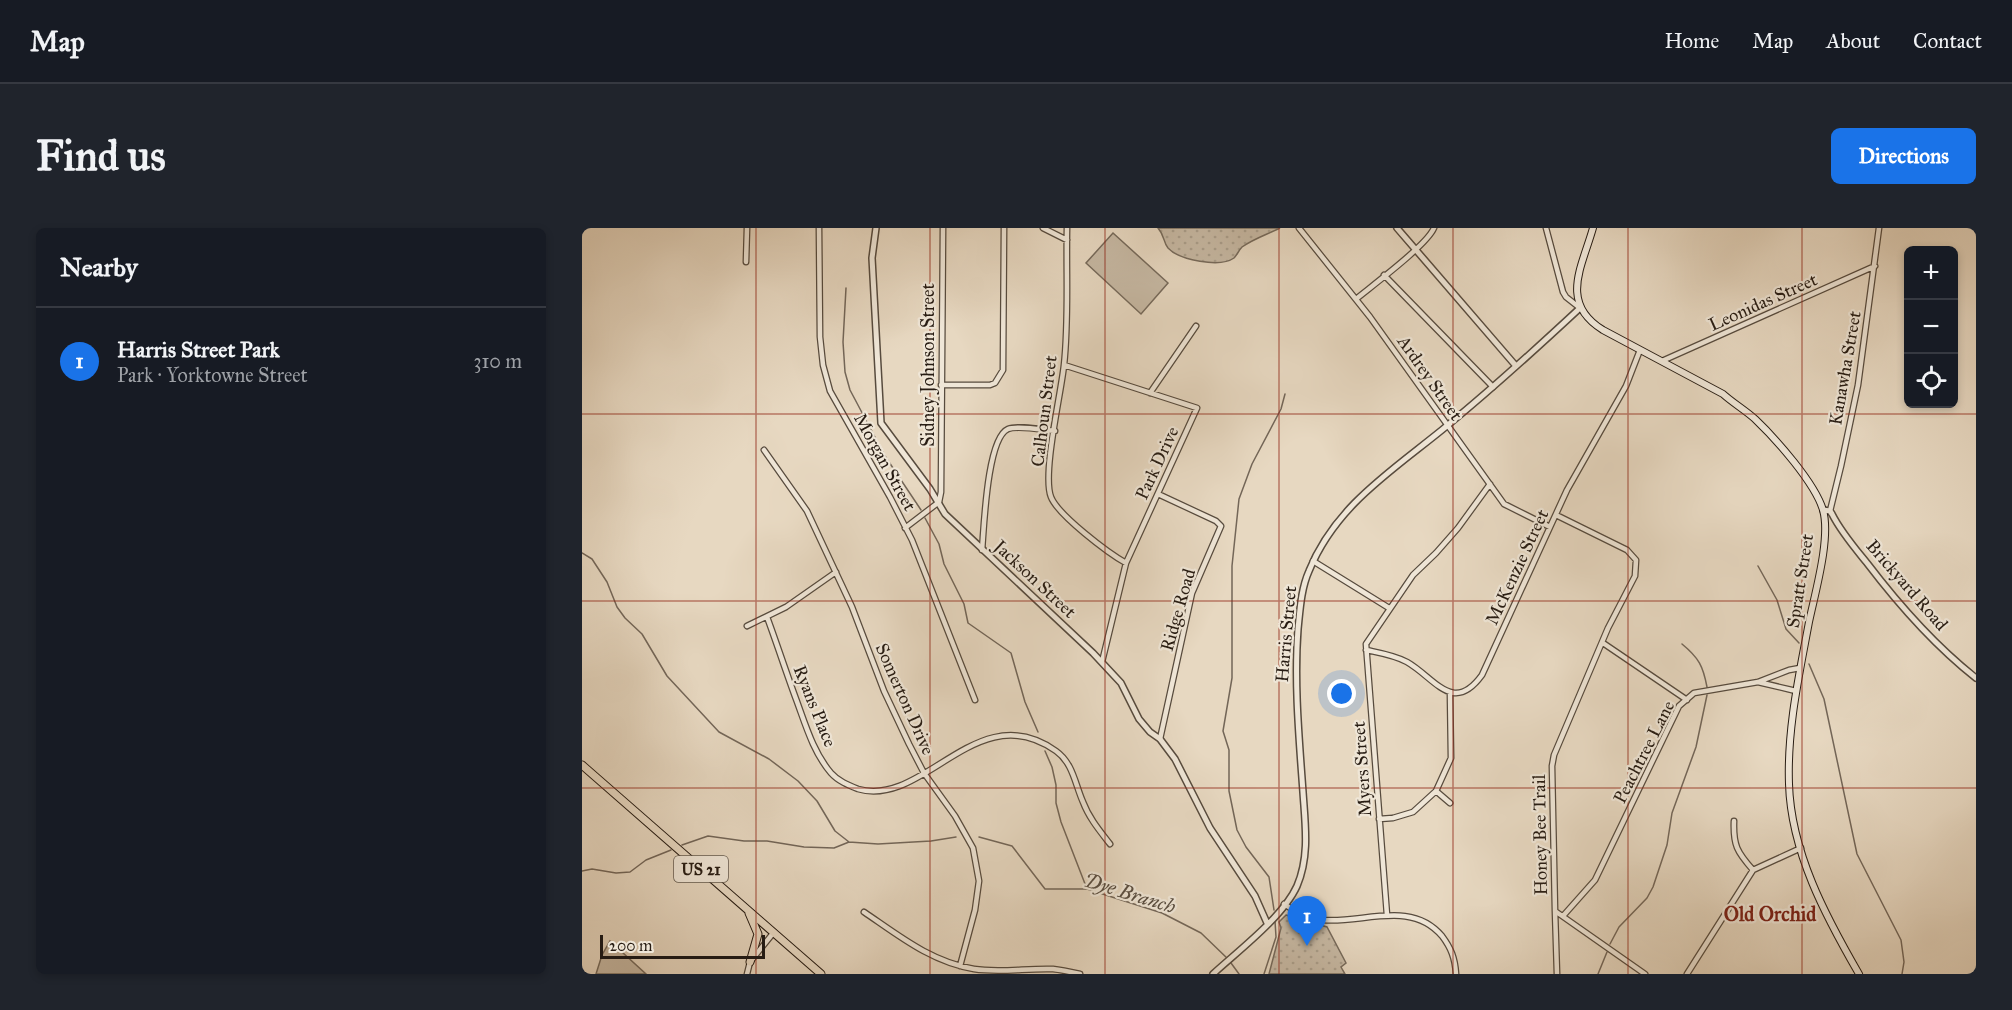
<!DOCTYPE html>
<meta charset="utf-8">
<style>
:root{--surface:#171b24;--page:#20242c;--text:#f1f3f6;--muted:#9ea1a6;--line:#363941;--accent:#1a73e8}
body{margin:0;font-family:"IM FELL Great Primer",serif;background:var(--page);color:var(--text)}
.controls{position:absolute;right:18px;top:18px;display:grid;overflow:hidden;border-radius:9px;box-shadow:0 3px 9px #0003}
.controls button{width:54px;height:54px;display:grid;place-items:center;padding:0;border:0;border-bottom:2px solid var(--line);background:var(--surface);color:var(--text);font:30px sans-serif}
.scale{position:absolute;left:18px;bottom:15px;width:165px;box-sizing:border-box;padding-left:6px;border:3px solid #271c13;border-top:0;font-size:16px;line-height:21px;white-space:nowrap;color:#271c13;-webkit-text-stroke:4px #efe6d7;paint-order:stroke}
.you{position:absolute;left:760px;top:466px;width:21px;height:21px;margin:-15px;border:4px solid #fff;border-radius:50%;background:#1a73e8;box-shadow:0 0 0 9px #1a73e833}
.badge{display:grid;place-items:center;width:39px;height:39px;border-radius:50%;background:var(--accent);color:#fff;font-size:20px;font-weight:700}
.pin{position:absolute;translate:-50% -50px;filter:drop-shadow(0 2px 3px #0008)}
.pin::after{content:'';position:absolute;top:32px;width:21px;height:18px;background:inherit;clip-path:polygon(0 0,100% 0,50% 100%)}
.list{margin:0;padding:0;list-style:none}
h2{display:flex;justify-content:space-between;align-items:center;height:78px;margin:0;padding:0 24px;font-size:26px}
h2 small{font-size:20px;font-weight:400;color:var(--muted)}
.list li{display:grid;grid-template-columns:39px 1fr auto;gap:18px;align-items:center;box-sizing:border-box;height:108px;padding:0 24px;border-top:2px solid var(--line)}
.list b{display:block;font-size:22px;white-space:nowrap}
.list p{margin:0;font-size:20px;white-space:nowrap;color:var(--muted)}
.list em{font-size:20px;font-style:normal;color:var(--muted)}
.icon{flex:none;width:33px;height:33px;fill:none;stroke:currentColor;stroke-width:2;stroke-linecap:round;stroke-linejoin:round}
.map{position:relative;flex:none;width:1394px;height:746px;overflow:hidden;border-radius:9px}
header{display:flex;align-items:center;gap:36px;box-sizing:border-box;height:84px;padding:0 30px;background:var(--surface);border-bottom:2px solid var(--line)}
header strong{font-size:28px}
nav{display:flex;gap:33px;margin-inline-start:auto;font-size:21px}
.intro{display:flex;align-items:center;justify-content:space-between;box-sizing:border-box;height:144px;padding:0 36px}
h1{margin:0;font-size:42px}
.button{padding:15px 27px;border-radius:9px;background:var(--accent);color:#fff;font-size:21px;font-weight:700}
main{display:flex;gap:36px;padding:0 36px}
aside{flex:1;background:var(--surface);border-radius:9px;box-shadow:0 3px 9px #0003}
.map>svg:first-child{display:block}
</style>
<header>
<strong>Map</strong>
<nav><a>Home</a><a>Map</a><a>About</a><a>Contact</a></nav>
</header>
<div class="intro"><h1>Find us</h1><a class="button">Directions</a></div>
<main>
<aside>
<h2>Nearby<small></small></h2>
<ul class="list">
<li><span class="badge">1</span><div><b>Harris Street Park</b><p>Park · Yorktowne Street</p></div><em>310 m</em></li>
</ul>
</aside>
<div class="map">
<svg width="1394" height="746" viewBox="0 0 1394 746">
<defs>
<pattern id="park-dots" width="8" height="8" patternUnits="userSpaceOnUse" patternTransform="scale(1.5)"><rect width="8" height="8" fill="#c6b8a3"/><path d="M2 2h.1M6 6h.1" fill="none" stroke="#aa9e8b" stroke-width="1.8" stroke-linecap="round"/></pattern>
</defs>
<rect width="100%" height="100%" fill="#e7d8c1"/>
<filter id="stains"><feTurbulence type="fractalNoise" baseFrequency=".00333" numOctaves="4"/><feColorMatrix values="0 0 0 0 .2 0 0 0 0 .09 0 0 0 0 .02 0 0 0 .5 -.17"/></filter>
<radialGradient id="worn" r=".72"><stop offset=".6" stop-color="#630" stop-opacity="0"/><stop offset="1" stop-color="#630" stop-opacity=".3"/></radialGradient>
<!-- park -->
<path fill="url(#park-dots)" stroke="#766a5b" stroke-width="1.5" d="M576,0H698C686,6 671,11 660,19C657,22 655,27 652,30C638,40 597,32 586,20C581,14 583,8 576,0Z
M704,687L745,699L764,735L759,739L763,746H687L699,700L697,694Z"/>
<!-- pitch -->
<path fill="#c6b8a3" stroke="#766a5b" stroke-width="1.5" d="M531,5L586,55L559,86L504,35Z
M28,713L64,746H14L20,727Z"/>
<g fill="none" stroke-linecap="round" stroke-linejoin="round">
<!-- stream -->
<path stroke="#736658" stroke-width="1.5" d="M264,60L261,114L263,144L268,162L303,228L339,282
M343,290L357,316L362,336L382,376L386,395L429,425L443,474L456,504
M0,325L10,331L25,354L35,379L43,390L60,406L85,448L137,504L187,531L216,553L235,573L253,603L267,614
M1176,338L1195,372L1204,401L1217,415
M1100,416C1117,430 1121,438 1125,459
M1227,436L1242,471L1275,626L1319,712L1322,734L1320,746
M463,523L470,539L474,557V575L479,594L505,661
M397,609L430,618L463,661H505L580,685L619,705L646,731
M100,617L126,608L162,613H185L222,619L252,620L267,614L296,616L349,613L374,609
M0,643L10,641L34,645L48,644L64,632L89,622
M692,682L687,649L664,619L655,602L647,563V522L641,503L650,450V338L657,271L670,236L699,181L703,166
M1028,716L1037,699L1065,670L1071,659L1085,617L1090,585L1114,519L1125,467
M649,735L657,746
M682,746L694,709L693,693
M1016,746L1025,724"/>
<!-- minor casing -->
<g stroke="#574b3e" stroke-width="7">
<path id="minor" d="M237,0L238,109L241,137L248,163L308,269L330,312L393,472
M461,0L485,12
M485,0C484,45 487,92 482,137C479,166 460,246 469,269C476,287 526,325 544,335
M717,0L788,89L922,276L968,299
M964,0L981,64L984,69L998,80
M164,34L165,0
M802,47L911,159
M774,71C791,57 845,17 852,0
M1080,133L1293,38
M482,137L615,180L544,335L520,434
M359,157H408L413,155L421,142L422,0
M568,165L614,98
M182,222L225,283L270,379L302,463L327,516L342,545L373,588L391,620L397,653L393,682L378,738
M576,266L634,293L639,298L610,365L578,511
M1248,283L1259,238L1276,157L1297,0
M974,287L1045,322L1054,332L1053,348L1026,400L972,527L970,538L973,683L1063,746
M323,300L357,274L359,264L361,0
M400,322C402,300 405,210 426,201C436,197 461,202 473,203
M731,333L807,380
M185,389C195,416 204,444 214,471C223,495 231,524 249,545C256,553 266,557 276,561C343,580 395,467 474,523C491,535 493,556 501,574C507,590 518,603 528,616
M165,398L204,379L254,344
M1021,415L1105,472
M784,422C798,425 812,427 825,434C853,450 871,487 900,447L985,262L1044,158L1058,122
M1176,454L1214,463
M854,563L868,575
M797,591L811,590L831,584L854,563L869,530L868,464
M1152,593C1151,617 1155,624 1171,642
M702,676C713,684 727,691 741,692C780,696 829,671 860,708C869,720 873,730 874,746
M973,683L975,746
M282,684C316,707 349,734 392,741C418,745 445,740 471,741C480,742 489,744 498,746
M805,687L784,416L831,347L854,325L876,300L908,256
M981,688L1013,652L1097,478L1112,465L1176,454L1207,442L1218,440
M165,746L168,734L192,704
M1105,746L1171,642L1219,620"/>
</g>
<!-- tertiary casing -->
<g stroke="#574b3e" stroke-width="8">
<path id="tertiary" d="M294,0L290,30L299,195L348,261L363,286L511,425L539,455L557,491L568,504L578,511L593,531L628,600L673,668L685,695
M815,0L934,138
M1241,282L1248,283L1250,286C1259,304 1272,319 1285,335C1317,377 1352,417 1394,450
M631,746C656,723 701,689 715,658C728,628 723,595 721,564C717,509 712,455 716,401C718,382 719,361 727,343C754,276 813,241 866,197C911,160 955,120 998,80"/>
</g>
<!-- secondary casing -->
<g stroke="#271c13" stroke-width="8">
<path id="secondary" d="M1011,0C1000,39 977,75 1021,102L1141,166C1151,175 1163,182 1173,191C1194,211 1233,255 1241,282C1249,310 1233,365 1227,394C1217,448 1205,501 1207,556C1209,624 1244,689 1277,746"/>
</g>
<!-- primary casing -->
<g stroke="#271c13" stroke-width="9">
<path id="primary" d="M0,537L239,746
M167,685L176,706L168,734"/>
</g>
<!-- minor -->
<use href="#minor" stroke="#efe6d7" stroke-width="4.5"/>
<!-- tertiary -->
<use href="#tertiary" stroke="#efe6d7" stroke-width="5"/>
<!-- secondary -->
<use href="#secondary" stroke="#efe6d7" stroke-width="6"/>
<!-- primary -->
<use href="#primary" stroke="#e7d8c1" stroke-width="7"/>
</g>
<!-- grid -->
<path fill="none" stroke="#8f2418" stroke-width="1.5" stroke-opacity="0.55" d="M174,0V746M348,0V746M523,0V746M697,0V746M871,0V746M1046,0V746M1220,0V746M0,186H1394M0,373H1394M0,560H1394"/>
<g text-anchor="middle" stroke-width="4.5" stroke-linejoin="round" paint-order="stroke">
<!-- shield labels -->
<rect fill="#efe6d7" stroke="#63594e" stroke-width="1.5" x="92" y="628" width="54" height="26" rx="4.5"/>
<g font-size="16" font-weight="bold" fill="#271c13">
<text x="119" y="647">US 21</text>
</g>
<!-- street labels -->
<g font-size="18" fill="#271c13" stroke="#efe6d7">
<text transform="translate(1181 74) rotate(-24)" y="6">Leonidas Street</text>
<text transform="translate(346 137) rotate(-90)" y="6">Sidney Johnson Street</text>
<text transform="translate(1263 140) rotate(-80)" y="6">Kanawha Street</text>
<text transform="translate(848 150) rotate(55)" y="6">Ardrey Street</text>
<text transform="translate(462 183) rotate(-83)" y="6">Calhoun Street</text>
<text transform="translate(303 234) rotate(61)" y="6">Morgan Street</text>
<text transform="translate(575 235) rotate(-65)" y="6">Park Drive</text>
<text transform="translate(935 339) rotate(-65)" y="6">McKenzie Street</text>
<text transform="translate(453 351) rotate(43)" y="6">Jackson Street</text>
<text transform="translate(1218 353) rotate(-81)" y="6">Spratt Street</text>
<text transform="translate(1325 357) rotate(49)" y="6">Brickyard Road</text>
<text transform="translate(596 382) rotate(-74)" y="6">Ridge Road</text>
<text transform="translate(704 406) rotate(-85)" y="6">Harris Street</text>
<text transform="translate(323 471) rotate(66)" y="6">Somerton Drive</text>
<text transform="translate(233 478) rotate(68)" y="6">Ryans Place</text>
<text transform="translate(1062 524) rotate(-63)" y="6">Peachtree Lane</text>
<text transform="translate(780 541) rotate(-94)" y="6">Myers Street</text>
<text transform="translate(958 607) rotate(-91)" y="6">Honey Bee Trail</text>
</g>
<!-- water labels -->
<g font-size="20" font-style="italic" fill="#5a4e41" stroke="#efe6d7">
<text transform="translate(548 665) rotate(17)" y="7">Dye Branch</text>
</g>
<!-- neighbourhood labels -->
<g font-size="20" font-weight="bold" fill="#7a1f14" stroke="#efe6d7">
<text x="1188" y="693">Old Orchid</text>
</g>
</g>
<rect width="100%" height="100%" filter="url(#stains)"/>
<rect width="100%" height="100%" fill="url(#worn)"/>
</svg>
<div class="controls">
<button>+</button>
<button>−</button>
<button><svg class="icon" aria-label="locate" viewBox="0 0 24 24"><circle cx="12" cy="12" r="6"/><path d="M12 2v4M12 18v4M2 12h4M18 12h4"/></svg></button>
</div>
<div class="scale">200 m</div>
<div class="you"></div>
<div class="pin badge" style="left:725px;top:718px">1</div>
</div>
</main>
